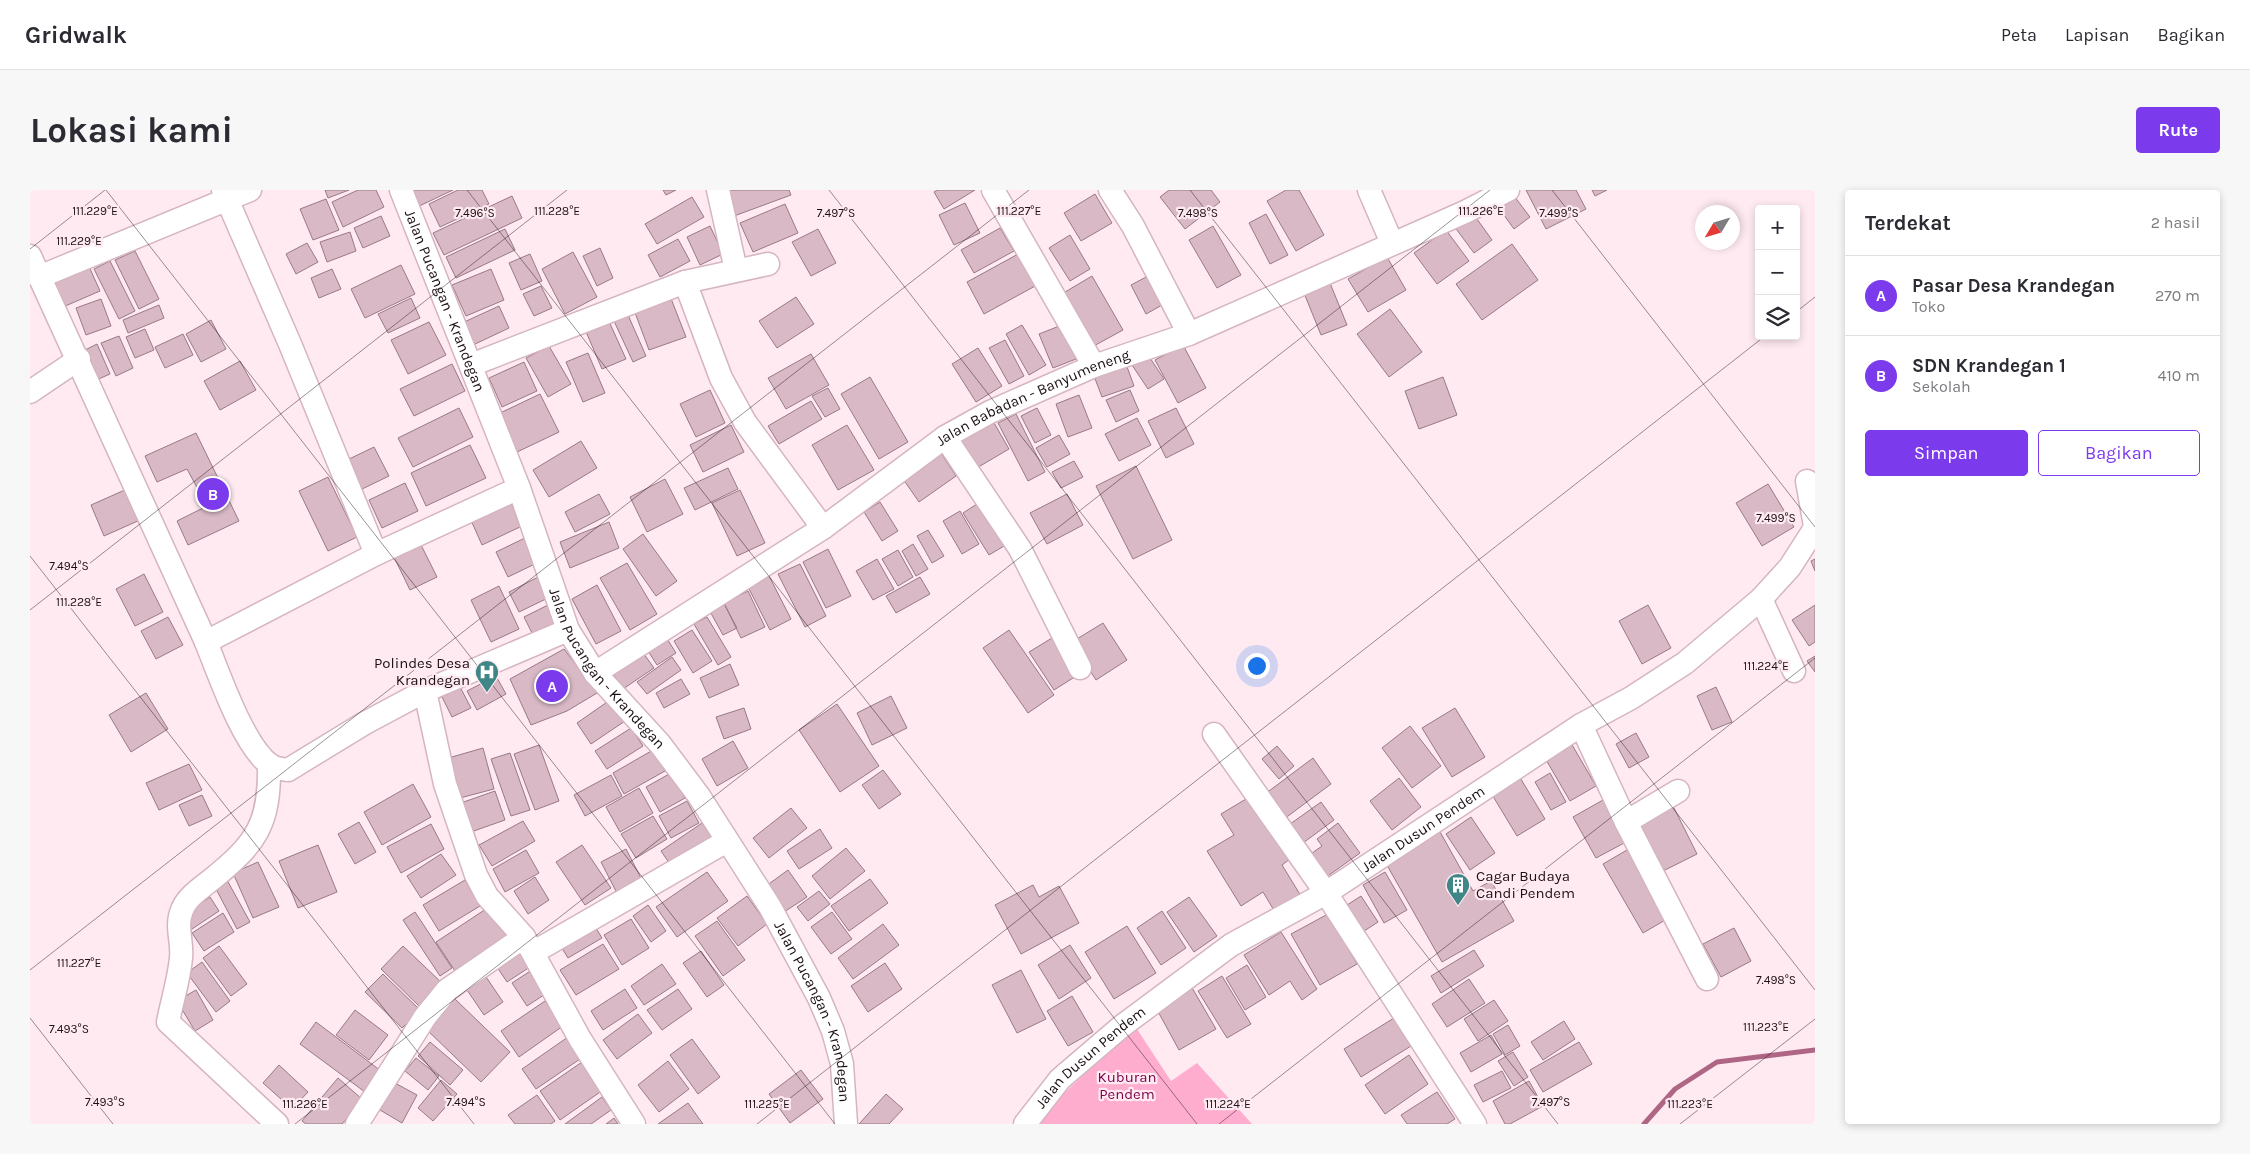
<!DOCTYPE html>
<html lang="id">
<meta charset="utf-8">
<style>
:root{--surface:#fff;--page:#f7f7f7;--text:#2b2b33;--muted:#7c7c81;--line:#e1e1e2;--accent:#7c3aed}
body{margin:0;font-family:Karla,sans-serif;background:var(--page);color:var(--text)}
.controls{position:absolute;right:15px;top:15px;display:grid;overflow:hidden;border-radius:5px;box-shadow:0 2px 8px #0003}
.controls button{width:45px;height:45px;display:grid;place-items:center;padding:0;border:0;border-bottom:1px solid var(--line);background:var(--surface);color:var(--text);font:25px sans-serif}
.compass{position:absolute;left:1665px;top:15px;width:45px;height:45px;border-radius:50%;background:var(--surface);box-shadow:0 2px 8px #0003;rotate:232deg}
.you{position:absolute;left:1226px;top:475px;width:18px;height:18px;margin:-12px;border:4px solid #fff;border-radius:50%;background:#1a73e8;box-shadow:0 0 0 8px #1a73e833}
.badge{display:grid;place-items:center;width:32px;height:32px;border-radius:50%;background:var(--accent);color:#fff;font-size:16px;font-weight:700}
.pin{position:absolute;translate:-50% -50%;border:2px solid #fff;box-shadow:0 1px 5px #0006}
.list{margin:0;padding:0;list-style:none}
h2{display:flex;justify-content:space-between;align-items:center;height:65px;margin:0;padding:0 20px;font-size:21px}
h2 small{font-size:16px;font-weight:400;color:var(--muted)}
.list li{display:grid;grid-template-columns:32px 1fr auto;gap:15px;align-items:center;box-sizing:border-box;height:80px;padding:0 20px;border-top:1px solid var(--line)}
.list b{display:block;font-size:19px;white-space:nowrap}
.list p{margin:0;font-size:16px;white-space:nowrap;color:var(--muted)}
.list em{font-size:16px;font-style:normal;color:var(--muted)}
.actions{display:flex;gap:10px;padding:15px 20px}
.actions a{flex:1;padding:11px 0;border:1px solid var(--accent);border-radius:5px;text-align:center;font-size:18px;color:var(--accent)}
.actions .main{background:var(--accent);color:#fff}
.icon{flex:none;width:28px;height:28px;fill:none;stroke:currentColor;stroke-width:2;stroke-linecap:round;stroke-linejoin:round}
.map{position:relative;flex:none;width:1785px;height:934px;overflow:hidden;border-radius:5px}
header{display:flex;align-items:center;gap:30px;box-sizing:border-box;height:70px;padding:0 25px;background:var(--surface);border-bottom:1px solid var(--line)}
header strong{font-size:24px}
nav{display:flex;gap:28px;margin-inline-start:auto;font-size:18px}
.intro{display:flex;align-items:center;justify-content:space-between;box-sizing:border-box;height:120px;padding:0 30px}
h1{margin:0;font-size:35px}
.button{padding:12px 22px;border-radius:5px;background:var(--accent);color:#fff;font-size:18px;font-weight:700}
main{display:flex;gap:30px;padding:0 30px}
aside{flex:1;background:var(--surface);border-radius:5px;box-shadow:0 2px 8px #0003}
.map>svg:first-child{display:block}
</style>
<header>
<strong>Gridwalk</strong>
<nav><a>Peta</a><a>Lapisan</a><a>Bagikan</a></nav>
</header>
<div class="intro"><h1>Lokasi kami</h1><a class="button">Rute</a></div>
<main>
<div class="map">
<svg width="1785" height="934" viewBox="0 0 1785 934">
<rect width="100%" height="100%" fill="#ffeaf2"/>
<!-- green -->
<path fill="#feadce" d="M1105,836L1141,891L1167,873L1222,934H1008L1028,909Z"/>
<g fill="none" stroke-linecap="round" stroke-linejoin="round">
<!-- stream -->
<path stroke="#ae6684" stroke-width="5" d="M1614,934L1645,899L1687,872L1785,860"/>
</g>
<!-- building -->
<path fill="#dab9c6" stroke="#987985" d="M295,0H319L298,8Z
M328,0H346L354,17L313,37L302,12Z
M373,0H423L383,19Z
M428,0H452L459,14L410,37L399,14Z
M633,0H646L636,5Z
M694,0H759L761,5L704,26Z
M907,0H945L914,19L904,2Z
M1139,0H1181L1190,12L1155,39L1130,7Z
M1256,0H1269L1294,45L1266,61L1237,11Z
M1496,0H1546L1556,19L1516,39Z
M1562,0H1577L1565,6Z
M1481,2L1500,27L1484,39L1466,14Z
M1065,4L1082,33L1051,51L1034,23Z
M482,6L492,28L414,65L403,43Z
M662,7L674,27L627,54L615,34Z
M296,9L309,40L283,50L270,19Z
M935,13L950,43L924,55L909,25Z
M755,14L768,43L723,62L710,33Z
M1442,22L1462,50L1444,63L1424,36Z
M1236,24L1258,65L1240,74L1219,33Z
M351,26L360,46L333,58L324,38Z
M680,36L693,64L670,75L657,47Z
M1183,36L1211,85L1187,98L1159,50Z
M970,38L984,61L944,83L931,60Z
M475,39L485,60L426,88L416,67Z
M788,39L806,73L781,86L762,52Z
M1416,40L1439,71L1407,94L1384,63Z
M320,42L326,61L297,72L290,52Z
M1040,45L1060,79L1040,91L1019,58Z
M648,49L660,71L630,87L618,65Z
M277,53L288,72L266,84L256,64Z
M1482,54L1508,90L1452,130L1426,94Z
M570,58L583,88L567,96L553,66Z
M105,61L129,109L109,119L85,70Z
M543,62L567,107L535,124L512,79Z
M990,63L1007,95L954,124L937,92Z
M500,64L512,91L491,100L479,73Z
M1357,67L1376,100L1338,122L1318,89Z
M80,71L105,121L89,129L64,79Z
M57,72L70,101L33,117L21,87Z
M371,75L385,104L335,128L321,99Z
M302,79L311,99L289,108L281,88Z
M461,79L474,110L436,126L422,95Z
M1062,86L1093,140L1060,158L1030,105Z
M1118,86L1134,114L1116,124L1101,95Z
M1300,93L1317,135L1291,145L1274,103Z
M511,96L522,118L504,126L493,104Z
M640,106L656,147L619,160L604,120Z
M766,107L784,134L747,158L729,131Z
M381,108L390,128L358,143L348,124Z
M71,109L81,136L56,145L46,118Z
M129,115L134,128L98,143L93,130Z
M469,116L479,138L443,155L432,133Z
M1360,119L1392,162L1359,187L1327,144Z
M598,125L616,166L603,172L584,131Z
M577,127L596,169L572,179L554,137Z
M181,130L196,159L171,172L156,144Z
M399,132L416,165L378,184L361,150Z
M1037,133L1051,167L1023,178L1009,144Z
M992,135L1016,175L999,185L976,144Z
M115,139L124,160L105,168L96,147Z
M153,144L163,165L135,178L125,157Z
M89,146L103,178L86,186L71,153Z
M975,150L994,186L979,194L959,158Z
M67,154L80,184L64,191L51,162Z
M1153,155L1176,198L1148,213L1125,170Z
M519,156L541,194L518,207L496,168Z
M948,158L972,196L946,212L922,174Z
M1116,162L1134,189L1118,199L1100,172Z
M558,163L575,203L553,212L536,172Z
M781,164L799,195L756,219L738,188Z
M210,171L226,200L190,220L174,191Z
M494,172L507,201L472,217L459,188Z
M422,174L435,201L384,226L370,199Z
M1096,174L1104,196L1072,207L1064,186Z
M840,187L878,252L849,269L811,204Z
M1413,187L1427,225L1389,239L1375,201Z
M798,198L810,219L795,227L782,206Z
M680,200L695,233L666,247L650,214Z
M1100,200L1109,221L1086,232L1076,210Z
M510,204L529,242L485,263L466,225Z
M1049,205L1062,238L1038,247L1026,214Z
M781,211L792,229L749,254L738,236Z
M429,218L443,247L383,277L368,248Z
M1007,218L1021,245L1005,253L991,226Z
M1146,218L1164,254L1136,268L1118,231Z
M986,224L1015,282L998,291L968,233Z
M1107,228L1121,255L1089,271L1075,244Z
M963,231L979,259L945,279L928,251Z
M701,235L714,262L673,282L660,255Z
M817,235L844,280L808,300L782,255Z
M166,243L209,331L158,355L147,331L177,316L157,279L127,292L115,266Z
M1029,245L1040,264L1017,277L1006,258Z
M551,251L567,278L519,307L503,280Z
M440,255L456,288L396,316L381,283Z
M344,257L359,286L330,300L315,271Z
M909,260L926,286L889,312L871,286Z
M1044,271L1053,287L1031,298L1022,282Z
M1106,276L1142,350L1103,369L1066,296Z
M698,278L708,299L665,320L654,298Z
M298,287L327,347L298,361L269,301Z
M635,289L653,324L617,342L600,307Z
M375,293L388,321L352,338L339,310Z
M1738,294L1764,337L1732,356L1706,313Z
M97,299L110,330L74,346L61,315Z
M710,300L735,353L707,366L682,313Z
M569,304L580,324L545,342L535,322Z
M1037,304L1053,335L1017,354L1000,323Z
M953,310L979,353L959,365L933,323Z
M480,311L492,336L452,355L440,328Z
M850,312L868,341L852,351L834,322Z
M930,321L949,354L932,364L913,331Z
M579,332L589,358L540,378L530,352Z
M898,340L914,366L902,373L887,346Z
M613,344L647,391L626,406L593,359Z
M497,347L509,372L478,387L466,362Z
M389,351L407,387L380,400L362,363Z
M883,354L898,379L886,386L872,361Z
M798,359L821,406L796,418L773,372Z
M868,360L883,387L868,396L852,369Z
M847,369L864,399L843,410L826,381Z
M1785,369V381L1781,371Z
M597,373L627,424L600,440L570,388Z
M770,374L796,426L775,437L748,384Z
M114,384L133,422L105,436L86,399Z
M510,386L520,407L489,422L479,402Z
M739,386L761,429L740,440L718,397Z
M890,387L900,404L866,423L856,406Z
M567,395L591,441L566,454L542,409Z
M469,396L489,439L461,452L441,410Z
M718,401L735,437L711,448L694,413Z
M691,408L707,438L693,445L677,416Z
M520,414L529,432L503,445L494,427Z
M1618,415L1641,458L1612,474L1589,431Z
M1785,415V452L1779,456L1762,430Z
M138,427L153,455L126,469L111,441Z
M677,427L701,467L688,475L664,434Z
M1073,433L1097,470L1066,490L1042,452Z
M662,440L682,471L663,483L644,451Z
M979,440L1024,505L998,523L953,458Z
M634,444L646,463L627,475L615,456Z
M1027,445L1051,483L1024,500L999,462Z
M534,459L567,503L537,521L501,535L480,489Z
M611,460L624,478L593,499L581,481Z
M1785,466V482L1777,471Z
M642,467L651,480L617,504L607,492Z
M700,474L709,495L679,508L670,488Z
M466,486L476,504L447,520L437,501Z
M651,489L660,504L634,518L626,503Z
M428,493L441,518L422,527L410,503Z
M1686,497L1702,532L1682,540L1667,506Z
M116,503L138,539L101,562L79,525Z
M861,506L877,538L842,555L827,523Z
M580,510L595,531L561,554L547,533Z
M807,514L849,576L810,602L769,540Z
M714,518L721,539L694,549L686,527Z
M1425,518L1455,567L1422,587L1392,538Z
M1380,536L1411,576L1382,598L1352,558Z
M601,538L613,556L577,579L565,561Z
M1606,543L1619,567L1599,578L1586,554Z
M703,551L718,578L687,596L672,569Z
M1541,553L1566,596L1540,611L1515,568Z
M509,555L529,611L505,620L484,564Z
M1247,556L1264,576L1249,589L1232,569Z
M453,558L464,599L426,609L415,569Z
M623,560L635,581L594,604L583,583Z
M480,563L500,620L481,626L461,569Z
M1283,568L1301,594L1254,629L1235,604Z
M159,574L172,600L129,620L116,593Z
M853,580L871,604L849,619L832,595Z
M641,583L655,608L630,622L616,597Z
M1520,583L1536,612L1521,620L1505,592Z
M581,585L592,606L555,626L544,605Z
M1489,586L1515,629L1487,646L1461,603Z
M1369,588L1391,617L1362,640L1340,611Z
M383,594L401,627L352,655L334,622Z
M609,598L623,623L590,642L576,617Z
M465,601L475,630L438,643L428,614Z
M172,605L182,626L159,636L149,615Z
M1221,606L1260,669L1252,675L1271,706L1245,722L1233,702L1211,716L1177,661L1204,645L1191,624Z
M1573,610L1596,652L1566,668L1543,627Z
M657,611L669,633L641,648L629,626Z
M1291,612L1304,630L1269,656L1256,637Z
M1641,612L1667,664L1629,683L1602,632Z
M761,618L777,638L739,668L723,648Z
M623,626L637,649L606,668L591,644Z
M1441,627L1465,663L1440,680L1416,644Z
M493,631L505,651L462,676L449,655Z
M329,632L346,662L325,674L308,644Z
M672,633L682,648L642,677L631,661Z
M1308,633L1330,663L1295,688L1278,666L1292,656L1287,649Z
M401,634L414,659L371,683L357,657Z
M790,639L802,658L769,679L757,661Z
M1409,640L1443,701L1461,691L1484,731L1412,772L1354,670Z
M288,655L307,702L268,718L249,671Z
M552,655L581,698L555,715L526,672Z
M816,658L835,681L800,709L782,686Z
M596,659L614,694L589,707L571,672Z
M496,660L509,683L475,702L463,679Z
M1597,660L1637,729L1613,743L1573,674Z
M411,664L426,685L391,708L377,686Z
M228,672L249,717L223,728L203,683Z
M758,680L777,707L754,722L736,696Z
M677,682L698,711L647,747L626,717Z
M1355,682L1377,720L1354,733L1333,695Z
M505,687L519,710L498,724L484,701Z
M840,689L858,713L819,741L801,716Z
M197,690L220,732L207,739L185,697Z
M435,690L450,716L409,741L393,715Z
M1003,695L1009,707L1029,696L1049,733L991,764L965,715Z
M789,701L800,714L778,731L767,717Z
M717,706L737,734L708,756L687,728Z
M1331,706L1348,732L1328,745L1311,719Z
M180,707L189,721L162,739L153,725Z
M1159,707L1187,746L1164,762L1137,722Z
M618,715L636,741L621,752L603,726Z
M459,717L480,749L427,784L406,752Z
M1132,721L1156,758L1131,775L1107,738Z
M385,722L422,778L410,786L373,730Z
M802,722L822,749L801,764L781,737Z
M193,723L204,742L174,761L162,743Z
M1298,724L1327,774L1290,795L1261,744Z
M601,729L619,758L592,775L574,745Z
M687,731L715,770L693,786L665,746Z
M853,734L869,755L823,789L808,768Z
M564,735L572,748L538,768L530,755Z
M1097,736L1126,783L1084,809L1055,762Z
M1704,738L1721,771L1691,787L1673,754Z
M1251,742L1287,799L1272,810L1260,791L1239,805L1214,765Z
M573,754L589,779L546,805L530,780Z
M493,755L506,773L477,792L465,774Z
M1040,755L1061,788L1029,809L1008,775Z
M189,756L217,794L201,806L173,768Z
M373,756L413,794L390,817L351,779Z
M1444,760L1454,776L1411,803L1401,786Z
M671,761L694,795L677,807L653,773Z
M172,772L200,811L186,822L157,783Z
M855,773L872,799L838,822L821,796Z
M632,774L646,794L614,815L601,796Z
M1217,775L1236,807L1215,820L1196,788Z
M505,778L520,801L497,816L482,793Z
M991,780L1016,829L987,843L962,795Z
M452,781L473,812L454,825L433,794Z
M353,784L390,820L372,838L335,802Z
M1192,786L1221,834L1197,848L1168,801Z
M1439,789L1455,813L1417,837L1402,814Z
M1161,796L1186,839L1149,860L1125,816Z
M595,799L607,818L573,840L561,821Z
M648,799L662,819L632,840L617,820Z
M166,800L183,830L165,841L147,811Z
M1042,806L1063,842L1038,856L1017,821Z
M425,809L480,862L451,892L396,839Z
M1464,810L1478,831L1448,851L1434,829Z
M515,811L533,836L489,867L471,841Z
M325,820L358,845L339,870L306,845Z
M608,824L622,843L587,869L573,850Z
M1364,828L1381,856L1331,887L1314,859Z
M1534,831L1545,849L1513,870L1501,852Z
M286,832L351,881L335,902L270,854Z
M1478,835L1490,856L1475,865L1463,844Z
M1461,845L1472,864L1441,882L1430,863Z
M538,847L553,867L506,899L492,879Z
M662,849L690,887L668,904L640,865Z
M400,852L433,880L420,895L388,866Z
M1549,852L1562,874L1513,902L1500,880Z
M1483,862L1498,887L1484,896L1468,871Z
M1379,865L1398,894L1355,924L1335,895Z
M386,868L409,886L398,900L375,881Z
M638,871L659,899L629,922L608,895Z
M552,872L573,900L530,930L510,901Z
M249,875L278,902L262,919L233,893Z
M771,880L793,909L760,933L739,904Z
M1472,881L1481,898L1453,912L1444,895Z
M308,888L333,910L312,934H276L272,931Z
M411,890L427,904L403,931L388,918Z
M1499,891L1513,916L1480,934H1475L1463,911Z
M365,893L387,905L372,933L350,920Z
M1407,902L1425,929L1417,934H1377L1371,925Z
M856,904L873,919L859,934H829Z
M507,905L525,931L521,934H485L478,925Z
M572,907L581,920L561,934H535Z
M658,913L673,934H628Z
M584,928L588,934H576Z"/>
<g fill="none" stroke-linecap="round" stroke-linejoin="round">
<!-- minor casing -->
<g stroke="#d5b5c1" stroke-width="25">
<g id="minor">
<path d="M193,0L260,154L346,364"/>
<path id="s1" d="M371,0L489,298L538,440L565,483L630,554L669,606L740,717L789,808L803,841L812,874L816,934"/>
<path d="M688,0L706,80"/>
<path d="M963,0L1064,176"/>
<path d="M1080,0L1103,36L1159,144"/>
<path d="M1339,0L1362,53"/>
<path d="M0,66L176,452C189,484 213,555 240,575C246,579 251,579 258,580L335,533L395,501L538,440"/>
<path d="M9,87L220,0"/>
<path d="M655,92L691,188L715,232L793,338"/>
<path d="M441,175L655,92L738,74"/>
<path d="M0,202L49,169"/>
<path d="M915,247L990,359L1050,478"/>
<path d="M1777,291L1785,336"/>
<path d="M1731,409L1764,481"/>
<path d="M176,452L346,364L489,298"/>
<path id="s2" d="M565,483L793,338L915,247L960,222L1064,176L1159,144L1435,22L1478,0"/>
<path d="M395,501L415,594L446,685L457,706L494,747L550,849L604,934"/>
<path d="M1551,535L1596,632L1648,601"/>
<path d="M1184,544L1296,703L1445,934"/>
<path d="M239,574C240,634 227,653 181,690C171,698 157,707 152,720C145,736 153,752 151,768C149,790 142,811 138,832L247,934"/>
<path d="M1596,632L1677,789"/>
<path d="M504,762L697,651"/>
<path d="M327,934L395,827L417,800L494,747"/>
<path id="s3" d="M995,934L1030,889L1092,836L1201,755L1296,703L1551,535L1601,508L1655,473L1731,409L1760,377L1785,338"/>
</g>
</g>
<!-- minor -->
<use href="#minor" stroke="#fff" stroke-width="22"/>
</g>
<!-- ticks -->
<path fill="none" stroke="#1c1015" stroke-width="1" stroke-opacity="0.45" d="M76,0L805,934M437,0L1167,934M799,0L1528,934M1160,0L1785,800M1522,0L1785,337M0,59L75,0M1766,122L1785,107M0,366L444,934M0,420L537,0M0,780L999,0M0,828L83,934M265,934L1460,0M727,934L1735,146M1189,934L1785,468M1650,934L1785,829"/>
<!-- icons -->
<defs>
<g id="hospital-pin" transform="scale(1.25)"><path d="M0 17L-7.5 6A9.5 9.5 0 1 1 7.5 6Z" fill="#3f8787" stroke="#ffeaf2"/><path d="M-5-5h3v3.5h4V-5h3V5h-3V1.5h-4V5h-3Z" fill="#fff"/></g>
<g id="building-pin" transform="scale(1.25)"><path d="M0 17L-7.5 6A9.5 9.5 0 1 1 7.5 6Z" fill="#3f8787" stroke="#ffeaf2"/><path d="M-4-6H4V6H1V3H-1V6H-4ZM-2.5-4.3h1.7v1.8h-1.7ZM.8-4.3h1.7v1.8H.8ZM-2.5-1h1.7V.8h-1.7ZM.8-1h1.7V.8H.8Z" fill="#fff"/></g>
</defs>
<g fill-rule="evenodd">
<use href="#hospital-pin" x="457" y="482"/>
<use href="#building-pin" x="1428" y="695"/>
</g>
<g text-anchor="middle" stroke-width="4.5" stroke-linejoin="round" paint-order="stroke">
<!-- street labels -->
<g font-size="15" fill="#1c1015" stroke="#ffeaf2">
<text dy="5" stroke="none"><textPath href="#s1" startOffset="119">Jalan Pucangan - Krandegan</textPath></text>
<text dy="5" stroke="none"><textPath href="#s2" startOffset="519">Jalan Babadan - Banyumeneng</textPath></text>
<text dy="5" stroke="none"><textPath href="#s1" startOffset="524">Jalan Pucangan - Krandegan</textPath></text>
<text dy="5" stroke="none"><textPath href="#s3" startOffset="499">Jalan Dusun Pendem</textPath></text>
<text dy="5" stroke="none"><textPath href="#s1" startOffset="929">Jalan Pucangan - Krandegan</textPath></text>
<text dy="5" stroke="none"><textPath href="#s3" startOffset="94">Jalan Dusun Pendem</textPath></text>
</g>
<!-- poi labels -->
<g font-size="15" fill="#1c1015" stroke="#ffeaf2" text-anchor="end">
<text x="440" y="478">Polindes Desa<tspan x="440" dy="17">Krandegan</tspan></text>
<text x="1446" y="691" text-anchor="start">Cagar Budaya<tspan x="1446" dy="17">Candi Pendem</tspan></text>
</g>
<!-- park labels -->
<g font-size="15" fill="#7c024a" stroke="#ffeaf2">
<text x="1097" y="892">Kuburan<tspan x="1097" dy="17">Pendem</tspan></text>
</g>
</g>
<g font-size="12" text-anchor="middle" fill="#1c1015" stroke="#ffeaf2" stroke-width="4.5" stroke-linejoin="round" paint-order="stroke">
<text x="65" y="25">111.229°E</text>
<text x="527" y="25">111.228°E</text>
<text x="989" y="25">111.227°E</text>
<text x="1451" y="25">111.226°E</text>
<text x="445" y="27">7.496°S</text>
<text x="806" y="27">7.497°S</text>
<text x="1168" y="27">7.498°S</text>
<text x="1529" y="27">7.499°S</text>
<text x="49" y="55">111.229°E</text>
<text x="1746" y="332">7.499°S</text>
<text x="39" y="380">7.494°S</text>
<text x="49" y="416">111.228°E</text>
<text x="1736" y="480">111.224°E</text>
<text x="49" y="777">111.227°E</text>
<text x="1746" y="794">7.498°S</text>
<text x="1736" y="841">111.223°E</text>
<text x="39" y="843">7.493°S</text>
<text x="75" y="916">7.493°S</text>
<text x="436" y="916">7.494°S</text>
<text x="1521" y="916">7.497°S</text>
<text x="275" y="918">111.226°E</text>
<text x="737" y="918">111.225°E</text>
<text x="1198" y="918">111.224°E</text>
<text x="1660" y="918">111.223°E</text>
</g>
</svg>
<div class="controls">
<button>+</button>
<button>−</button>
<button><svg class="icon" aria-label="layers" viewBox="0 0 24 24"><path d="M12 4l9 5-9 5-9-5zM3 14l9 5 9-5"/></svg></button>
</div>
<svg class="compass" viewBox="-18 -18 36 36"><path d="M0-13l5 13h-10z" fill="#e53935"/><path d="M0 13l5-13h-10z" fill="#7c7c81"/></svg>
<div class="you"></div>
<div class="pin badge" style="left:522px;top:496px">A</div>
<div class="pin badge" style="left:183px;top:304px">B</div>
</div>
<aside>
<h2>Terdekat<small>2 hasil</small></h2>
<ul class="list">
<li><span class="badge">A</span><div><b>Pasar Desa Krandegan</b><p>Toko</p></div><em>270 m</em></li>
<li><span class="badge">B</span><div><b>SDN Krandegan 1</b><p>Sekolah</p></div><em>410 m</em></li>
</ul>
<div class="actions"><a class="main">Simpan</a><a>Bagikan</a></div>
</aside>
</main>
